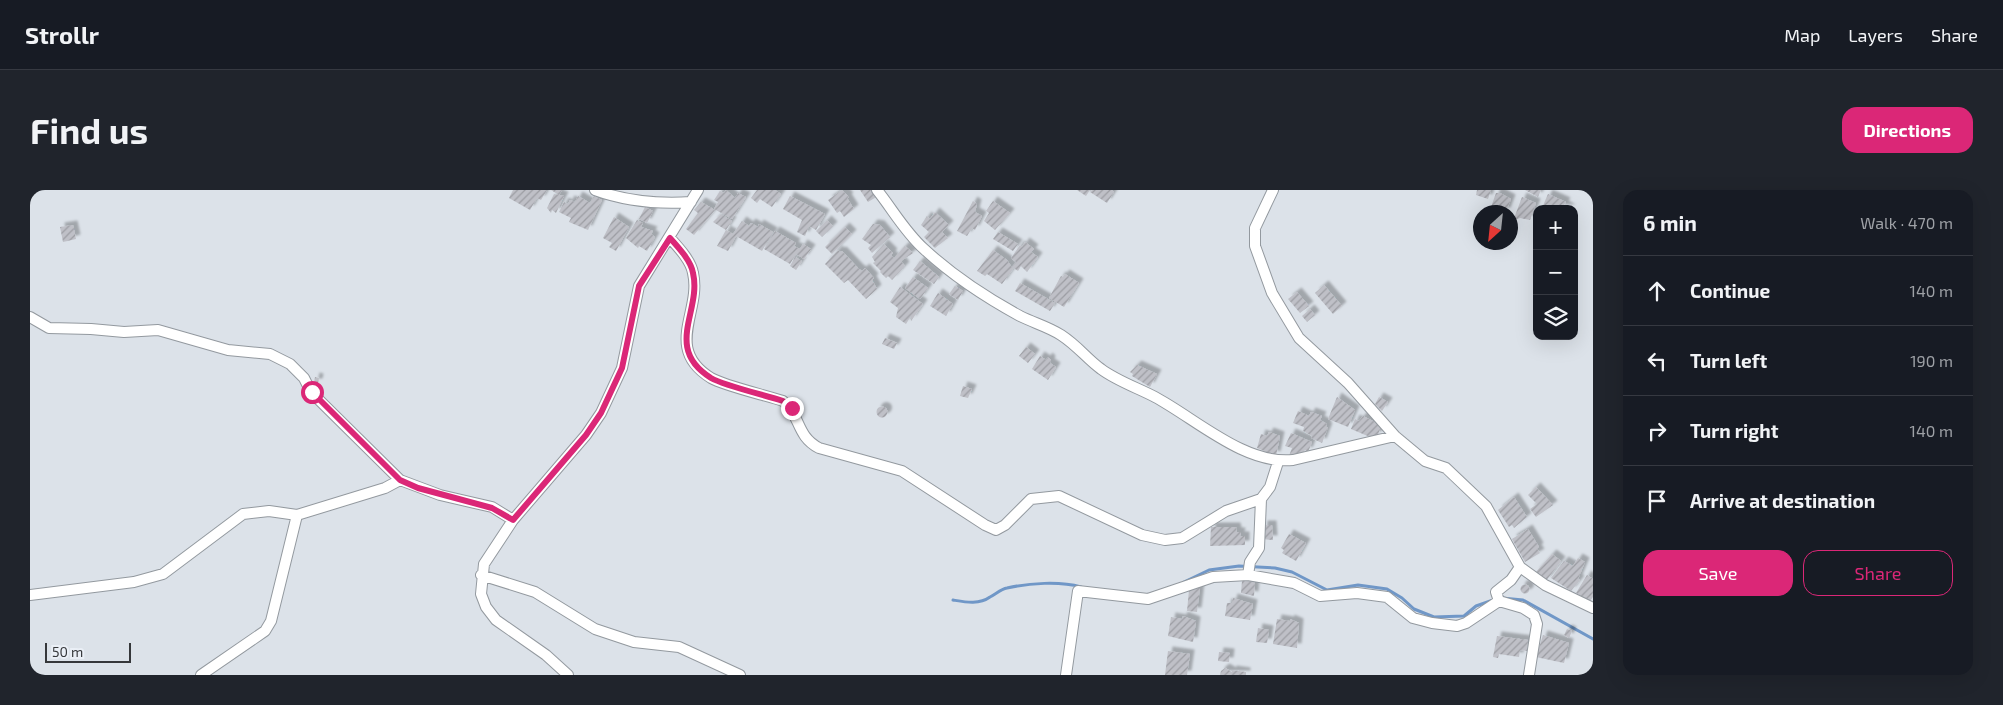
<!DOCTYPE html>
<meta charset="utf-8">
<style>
:root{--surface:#171b24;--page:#20242c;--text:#f1f3f6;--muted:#9ea1a6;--line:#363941;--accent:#db2777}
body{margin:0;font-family:"Exo 2",sans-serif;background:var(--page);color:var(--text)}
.controls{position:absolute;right:15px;top:15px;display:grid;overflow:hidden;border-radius:10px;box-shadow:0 5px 20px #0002}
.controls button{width:45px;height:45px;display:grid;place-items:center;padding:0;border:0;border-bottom:1px solid var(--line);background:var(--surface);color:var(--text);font:25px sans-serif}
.compass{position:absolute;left:1443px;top:15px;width:45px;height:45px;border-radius:50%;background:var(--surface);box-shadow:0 5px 20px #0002;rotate:207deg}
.scale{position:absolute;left:15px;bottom:12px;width:86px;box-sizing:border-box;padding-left:5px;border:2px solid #35373a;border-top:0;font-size:14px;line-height:18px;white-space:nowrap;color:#35373a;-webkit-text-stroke:4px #eaeff6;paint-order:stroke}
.stop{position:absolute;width:15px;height:15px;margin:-11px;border:4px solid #db2777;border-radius:50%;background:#fff}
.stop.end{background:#db2777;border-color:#fff;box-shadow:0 1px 5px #0008}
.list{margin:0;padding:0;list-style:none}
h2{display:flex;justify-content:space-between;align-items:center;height:65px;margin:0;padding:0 20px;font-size:21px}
h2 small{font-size:16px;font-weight:400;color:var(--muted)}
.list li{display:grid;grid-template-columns:32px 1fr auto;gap:15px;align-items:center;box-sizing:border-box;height:70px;padding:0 20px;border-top:1px solid var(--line)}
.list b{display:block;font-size:19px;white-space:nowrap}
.list em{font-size:16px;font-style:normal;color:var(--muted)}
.actions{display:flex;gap:10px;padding:15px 20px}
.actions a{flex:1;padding:11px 0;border:1px solid var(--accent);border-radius:15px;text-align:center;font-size:18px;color:var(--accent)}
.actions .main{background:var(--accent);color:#fff}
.icon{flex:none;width:28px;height:28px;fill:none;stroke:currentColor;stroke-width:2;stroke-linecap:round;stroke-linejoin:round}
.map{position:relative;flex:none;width:1563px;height:485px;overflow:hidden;border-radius:15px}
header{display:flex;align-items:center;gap:30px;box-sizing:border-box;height:70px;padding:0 25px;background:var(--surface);border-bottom:1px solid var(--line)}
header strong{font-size:24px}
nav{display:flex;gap:28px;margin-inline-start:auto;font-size:18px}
.intro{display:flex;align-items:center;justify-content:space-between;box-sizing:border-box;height:120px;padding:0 30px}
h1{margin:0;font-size:35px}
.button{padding:12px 22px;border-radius:15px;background:var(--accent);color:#fff;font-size:18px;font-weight:700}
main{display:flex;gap:30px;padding:0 30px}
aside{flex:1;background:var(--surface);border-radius:15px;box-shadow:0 5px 20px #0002}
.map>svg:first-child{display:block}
</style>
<header>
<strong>Strollr</strong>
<nav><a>Map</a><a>Layers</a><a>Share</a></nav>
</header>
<div class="intro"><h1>Find us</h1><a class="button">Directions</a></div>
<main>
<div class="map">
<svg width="1563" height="485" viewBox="0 0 1563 485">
<defs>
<pattern id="building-hatch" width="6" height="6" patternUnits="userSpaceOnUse" patternTransform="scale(1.25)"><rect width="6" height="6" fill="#bfc0c7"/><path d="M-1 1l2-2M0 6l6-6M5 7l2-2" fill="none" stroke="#9c9da3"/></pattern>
<filter id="shadow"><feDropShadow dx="4.5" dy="-4.5" stdDeviation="1" flood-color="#0004"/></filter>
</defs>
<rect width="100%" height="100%" fill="#dce2e9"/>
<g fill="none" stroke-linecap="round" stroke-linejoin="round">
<!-- stream -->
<path stroke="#7097c7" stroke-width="3" d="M1154,392L1179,380L1209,376L1245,378L1262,382L1297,400L1328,395L1357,399L1372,408L1384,419L1404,427L1434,426L1446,416L1466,409
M1472,408L1493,410L1563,449
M923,410C935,412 949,415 960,407C966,404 971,399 977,398C999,393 1030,391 1051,397"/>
</g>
<!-- building -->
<path fill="url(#building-hatch)" filter="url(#shadow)" d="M483,0H517L511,10L507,8L500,20L479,8Z
M521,0H532L529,5Z
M696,0L705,8L708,3L716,7L702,29L684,19L688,12L684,10L690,1L694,3Z
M727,0H745L751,4L742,17L730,9L727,13L721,8Z
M812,0L819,7L817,8L824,19L814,27L810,21L807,23L798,10Z
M830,0H844L848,6L838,12Z
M1047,0H1060L1056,6Z
M1062,0H1082L1084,2L1077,13L1060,2Z
M1447,0H1461L1458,9L1446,5Z
M1495,0H1511L1508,7Z
M1466,3H1470L1481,9L1476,22H1461L1460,20Z
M524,4L534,6L526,23L522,20L521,23L517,18Z
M1518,4L1536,12L1534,15L1541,19L1512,18Z
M548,6L560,13L564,6L572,10L558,40L539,32L541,28L529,22L534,12L538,14L540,10L545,12Z
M760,6L795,24L786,40L779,36L775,46L767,42L772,30L753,19Z
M1492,7L1506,13L1500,30L1490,28L1483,31Z
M943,11L947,14L945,22L952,26L945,40L942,38L937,46L927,41Z
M963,11L980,23L965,40L954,31L959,23L956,21Z
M671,12L685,20L664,45L656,39L668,23L664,20Z
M615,17L623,21L617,33L609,29Z
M905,22L919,35L912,42L918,48L905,58L894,47L899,42L891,35L897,26L900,29Z
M691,24L702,31L696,40L683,32Z
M584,27L599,37L586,61L579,57L582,53L573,48Z
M607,30L613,33L611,37L623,41L621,44L625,47L617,61L609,56L608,58L596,48Z
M797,30L803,36L792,47L786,41Z
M712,31L719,36L721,33L728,37L729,34L743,42L732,61L706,46L698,61L687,56L696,40L703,44Z
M843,34L850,35L860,47L842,63L838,58L841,55L832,49Z
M43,35L46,49L33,52L30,37Z
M815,37L822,44L802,64L795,57Z
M745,41L766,53L764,56L770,59L773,54L781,59L774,69L766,64L760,74L734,59Z
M968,42L988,54L983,61L963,49Z
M995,52L1004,59L1001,62L1008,67L997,82L991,76L988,81L982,77L986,72L981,68L990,55L992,57Z
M854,54L863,63L861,65L864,68L875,56L883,63L871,71L875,76L862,90L858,86L856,88L850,82L851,81L843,73L845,72L842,67Z
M808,60L810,62L812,61L829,79L832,81L835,78L844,88L842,90L847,99L836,109L818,90L814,93L795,74Z
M963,60L977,70L983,79L972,94L957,84L955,86L947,81Z
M765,67L772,71L766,80L760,76Z
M890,71L909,87L904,94L883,80Z
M1035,84L1049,93L1034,117L1019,108L1031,86L1033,87Z
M883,87L898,98L890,109L875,98Z
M990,93L1025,113L1020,121L985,101Z
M1294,95L1312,116L1303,124L1285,103Z
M925,96L933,101L928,110L919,104Z
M870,97L893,114L881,131V126L876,134L866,127L868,118L860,112Z
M1267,102L1279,116L1270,123L1258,109Z
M908,103L923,114L916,126L900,116Z
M1280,119L1285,125L1277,132L1272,126Z
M855,148L867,153L864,159L852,154Z
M996,157L1005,164L998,173L989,166Z
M1010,166L1016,170L1018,167L1021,170L1020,173L1026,177L1018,190L1002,179Z
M1107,175L1127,184L1120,197L1102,186L1103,184L1100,182Z
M285,187L289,188L288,193H284Z
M933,196L942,199L938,208L930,206Z
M1307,207L1325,220L1318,237L1298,229Z
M1349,207L1358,212L1352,221L1345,214Z
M846.5 222a5.5 5.5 0 1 1 11 0a5.5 5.5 0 1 1-11 0Z
M1268,221L1279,226L1281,222L1292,226L1290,230L1297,234L1296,237H1298L1292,253L1281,248L1282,246L1273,241L1274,237L1263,233Z
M1333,226L1351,235L1348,245L1340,247L1321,239L1325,229L1329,231Z
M1239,242L1250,246L1246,266L1227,258L1231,244L1237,246Z
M1261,243L1282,252L1278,262L1275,260L1273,263L1259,266L1262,258L1255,256Z
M1506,297L1523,315L1506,327L1500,319L1507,314L1498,305Z
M1484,307L1497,327L1484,338L1482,335L1479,337L1468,320Z
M1233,335H1242L1243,350L1232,349Z
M1181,337H1206L1207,342H1211L1210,346H1215V355L1180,356Z
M1498,339L1509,357L1507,359L1510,363L1495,372L1482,349Z
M1259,344L1276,353L1266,371L1252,363L1254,360L1251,358Z
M1522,364L1531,371L1516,391L1505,383Z
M1548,368L1555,372L1548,389L1550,390L1541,401L1521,388L1534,371L1543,376Z
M1557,385L1563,389V407L1560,411L1546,403Z
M1212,391L1225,392L1224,406L1211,403Z
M1490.5 399a4.5 4.5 0 1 1 9 0a4.5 4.5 0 1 1-9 0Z
M1170,397L1167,422L1157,421L1159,400Z
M1203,408L1223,414L1220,430L1195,426L1197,413H1202Z
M1153,426L1166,431L1163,452L1138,446L1141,427L1152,429Z
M1247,429L1260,431V429L1269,433L1267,458L1243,454Z
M1228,438L1239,440L1237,453L1226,452Z
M1537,439L1542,441L1539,448L1534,445Z
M1513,445L1539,453L1534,473L1506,467Z
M1467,446L1498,450L1497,461L1490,460L1489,467L1469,464L1468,468L1463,467Z
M1138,461L1160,464L1157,485H1135Z
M1189,462L1200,463L1199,472L1188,471Z
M1195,478L1202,482V480L1216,482V485H1190L1191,481Z"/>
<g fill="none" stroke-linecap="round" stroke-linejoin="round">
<!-- minor casing -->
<g stroke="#93999f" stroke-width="12">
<path id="minor" d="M565,0C595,11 630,14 661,12
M847,0C863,20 875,42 894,59C922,85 957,108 990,126C1004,133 1019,137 1031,145C1048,156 1057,169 1071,179C1087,191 1108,198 1125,207C1166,229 1215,275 1263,270L1365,246
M1243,0L1225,38V56L1242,103L1269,148L1318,193L1365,246L1395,271L1416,278L1456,316L1490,377L1515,395L1563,418
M640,48C649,58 661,71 663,83C672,121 633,158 681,188C695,196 735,205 753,211C771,226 766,246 789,258L872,281L955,335L966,340L975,335L1001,309L1029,306L1112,345L1135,350L1152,348L1196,321L1231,309L1240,297L1248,272
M0,127L19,138L61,139L94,142L128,140L198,160L240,164L260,174L274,188L281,202L370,290L410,305L462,317L483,330
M451,385L505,402L565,439L604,452L649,457L710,485
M1218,385L1220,372L1229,358L1231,309
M0,405L104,392L133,384L213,324L239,321L267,325
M1469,411L1493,418L1504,425L1507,434L1499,485
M1469,411L1466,402L1481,390L1490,377
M171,485L235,441L241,431L267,325L355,298L370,290
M538,485L516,465L466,430L456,417L451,404L454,374L483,330L556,245L571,223L592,178L609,96L668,0
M1036,485L1048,401L1118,409L1183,387L1218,385L1264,393L1290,406L1327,403L1357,407L1383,428L1402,433L1427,436L1436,433L1469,411"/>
</g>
<!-- minor -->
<use href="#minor" stroke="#fff" stroke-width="10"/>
</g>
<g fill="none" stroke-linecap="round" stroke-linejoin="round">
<!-- route -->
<path stroke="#db2777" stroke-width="6" d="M282,202L370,290L388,298L462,318L483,330L556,245L571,223L592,178L609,96L640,48C649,58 661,71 663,83C672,121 633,158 681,188C695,196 735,205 753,211L762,218"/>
</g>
</svg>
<div class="controls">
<button>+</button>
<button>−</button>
<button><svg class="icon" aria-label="layers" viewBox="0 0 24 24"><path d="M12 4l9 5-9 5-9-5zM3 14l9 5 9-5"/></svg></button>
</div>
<svg class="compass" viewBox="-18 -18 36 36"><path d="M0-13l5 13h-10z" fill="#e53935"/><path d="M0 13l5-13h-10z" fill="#9ea1a6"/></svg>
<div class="scale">50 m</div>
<div class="stop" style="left:282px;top:202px"></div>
<div class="stop end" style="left:762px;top:218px"></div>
</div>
<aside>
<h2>6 min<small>Walk · 470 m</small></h2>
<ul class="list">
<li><svg class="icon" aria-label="ahead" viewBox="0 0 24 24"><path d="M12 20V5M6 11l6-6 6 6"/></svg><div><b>Continue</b></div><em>140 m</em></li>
<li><svg class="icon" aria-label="left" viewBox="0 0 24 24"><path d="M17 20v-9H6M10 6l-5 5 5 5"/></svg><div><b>Turn left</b></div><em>190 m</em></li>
<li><svg class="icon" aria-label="right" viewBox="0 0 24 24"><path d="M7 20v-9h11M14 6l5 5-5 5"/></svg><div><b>Turn right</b></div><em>140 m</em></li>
<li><svg class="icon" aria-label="arrive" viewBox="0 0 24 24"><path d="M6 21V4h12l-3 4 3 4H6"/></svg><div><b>Arrive at destination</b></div></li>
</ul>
<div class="actions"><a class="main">Save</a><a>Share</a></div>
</aside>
</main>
